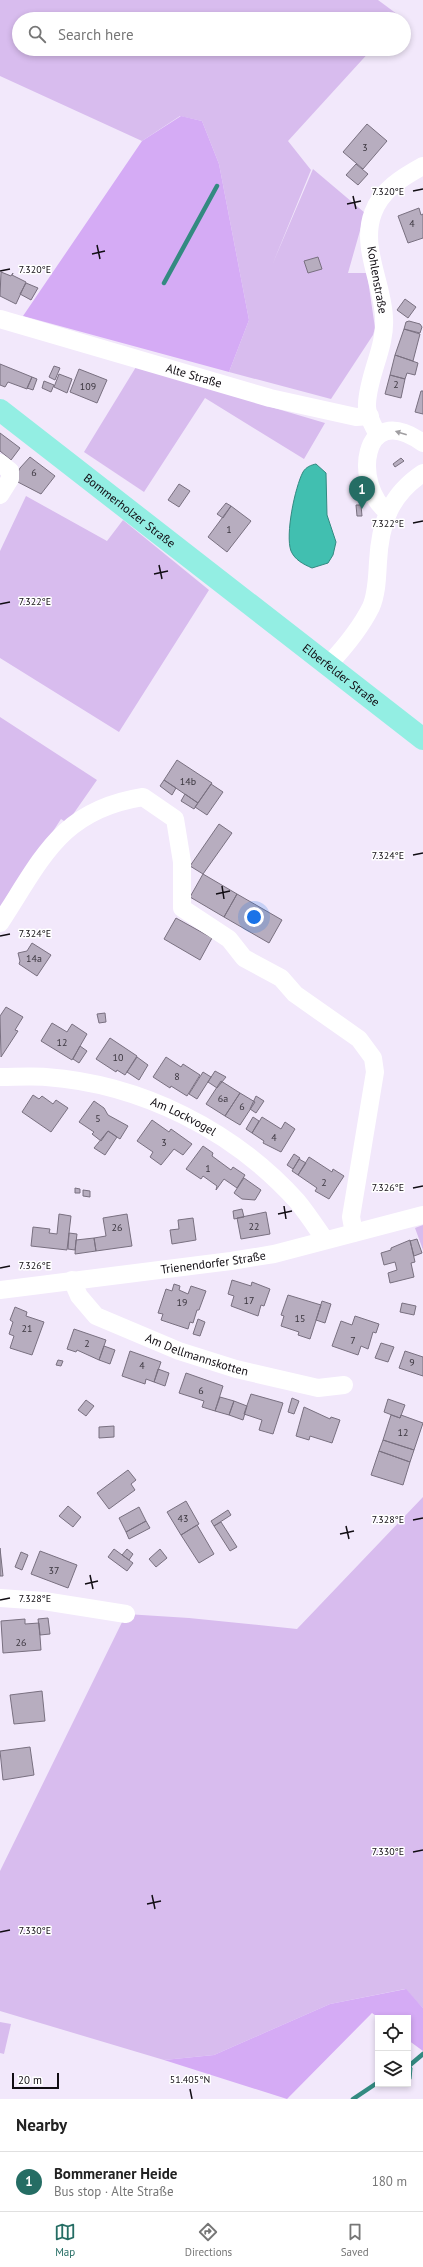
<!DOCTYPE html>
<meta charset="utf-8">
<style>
:root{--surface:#fff;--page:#f2f2f2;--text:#222;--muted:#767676;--line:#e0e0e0;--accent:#256d64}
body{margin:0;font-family:"PT Sans",sans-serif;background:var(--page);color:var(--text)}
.controls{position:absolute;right:12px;bottom:12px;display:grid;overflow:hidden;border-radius:0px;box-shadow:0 2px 6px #0003}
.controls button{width:36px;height:36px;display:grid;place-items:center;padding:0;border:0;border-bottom:1px solid var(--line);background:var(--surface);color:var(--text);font:20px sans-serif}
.scale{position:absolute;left:12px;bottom:10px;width:47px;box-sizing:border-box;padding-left:4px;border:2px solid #110d13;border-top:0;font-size:11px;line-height:14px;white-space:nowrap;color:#110d13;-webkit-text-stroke:3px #fff;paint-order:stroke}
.you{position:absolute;left:254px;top:917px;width:14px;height:14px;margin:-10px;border:3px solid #fff;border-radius:50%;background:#1a73e8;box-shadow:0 0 0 6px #1a73e833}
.badge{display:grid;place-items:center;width:26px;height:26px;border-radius:50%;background:var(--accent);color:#fff;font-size:13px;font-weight:700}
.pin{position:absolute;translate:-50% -33px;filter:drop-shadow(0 1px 2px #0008)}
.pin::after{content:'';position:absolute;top:21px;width:14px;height:12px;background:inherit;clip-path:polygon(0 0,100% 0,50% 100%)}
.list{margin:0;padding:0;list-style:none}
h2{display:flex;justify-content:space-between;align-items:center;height:52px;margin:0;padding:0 16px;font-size:17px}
h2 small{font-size:13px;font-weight:400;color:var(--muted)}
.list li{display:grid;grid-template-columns:26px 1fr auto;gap:12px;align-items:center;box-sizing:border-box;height:60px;padding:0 16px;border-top:1px solid var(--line)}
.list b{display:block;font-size:15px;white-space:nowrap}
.list p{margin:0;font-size:13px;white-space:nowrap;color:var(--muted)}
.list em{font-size:13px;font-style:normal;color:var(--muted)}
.icon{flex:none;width:22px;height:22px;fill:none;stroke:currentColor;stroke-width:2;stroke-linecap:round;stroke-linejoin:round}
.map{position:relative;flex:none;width:423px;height:2099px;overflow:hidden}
.search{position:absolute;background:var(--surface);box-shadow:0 2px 6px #0003;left:12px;right:12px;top:12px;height:44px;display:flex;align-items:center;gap:10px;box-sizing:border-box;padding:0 14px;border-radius:22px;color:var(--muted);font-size:15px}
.sheet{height:112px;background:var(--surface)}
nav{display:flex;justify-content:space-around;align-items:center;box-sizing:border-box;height:56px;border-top:1px solid var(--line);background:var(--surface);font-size:11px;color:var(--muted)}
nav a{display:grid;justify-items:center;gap:2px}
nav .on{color:var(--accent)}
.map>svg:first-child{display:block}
</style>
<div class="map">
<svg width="423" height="2099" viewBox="0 0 423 2099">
<rect width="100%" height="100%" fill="#f2e8fb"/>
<!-- green -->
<path fill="#d8bcee" d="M0,0H378L401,17L399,19H19V49H372L288,141L311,170L273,263L313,169L365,213L348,273H367L375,328L373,335L331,399L229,372L249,320L219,164L202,121L180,116L142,141L0,76Z
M136,367L325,423L304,459L205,398L144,492L84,452Z
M26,496L107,541L123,520L209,590L119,732L0,658V551Z
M0,717L97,780L67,823L61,819L0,913Z
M423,1225V1250L415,1228Z
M423,1497V2008L405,1989L330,2004L214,2055L164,2060L0,2011V1871L126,1614L189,1618L297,1629Z
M0,2022L11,2024L4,2054L0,2053Z"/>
<!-- forest -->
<path fill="#d5abf5" d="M181,116L202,121L219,164L249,320L229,372L23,316L142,141Z
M406,1989L423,2008V2051L408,2040V2018H379L372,2013L287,2099L164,2060L214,2055L330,2004Z"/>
<!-- water -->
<path fill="#41bfb0" stroke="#338a81" d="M316,464L326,473L327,515L336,542L333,555L328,563L312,568C303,564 295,560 291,551C285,535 295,487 303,472C306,467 311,465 316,464Z
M408,2063L412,2068L411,2079L408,2083Z"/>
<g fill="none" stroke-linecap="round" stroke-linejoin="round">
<!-- stream -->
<path stroke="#338a81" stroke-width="4.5" d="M164,283L217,186
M410,2065L423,2054
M353,2099L377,2083"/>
</g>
<!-- building -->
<path fill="#b7adbf" stroke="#797080" d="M367,124L387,141L363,169L343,152Z
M356,164L368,174L358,185L346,175Z
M419,208L421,215L423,214V238L408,243L398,216Z
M318,257L322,269L308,273L304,261Z
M1,272L11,276L13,273L12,275L26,282L16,304L0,296Z
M26,283L38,288L31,300L20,294Z
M405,299L416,307L408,318L397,310Z
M409,321L420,324L422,327L420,333L404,329L406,322Z
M404,329L420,334L413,361L395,355Z
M395,355L418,363L415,375L407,373L405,379L390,375Z
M0,364L32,377L27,389L8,382L5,387L0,385Z
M54,366L60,368L55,380L49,377Z
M79,369L107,380L97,403L70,392Z
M59,374L72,379L67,393L54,387Z
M390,375L405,379L401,398L385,394Z
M32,377L37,379L33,390L27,388Z
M44,381L54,385L51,392L42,388Z
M421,391H423V414L415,412Z
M0,433L20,448L11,460L0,451Z
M30,457L55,476L41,494L14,480L20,468Z
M401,458L404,461L395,467L393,464Z
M179,484L190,491L179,507L168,500Z
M226,503L231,506L223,518L217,514Z
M356,505H361L362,516H357Z
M231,506L251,521L227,552L208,537Z
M177,760L212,783L198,803L164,780Z
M164,780L176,788L172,795L160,786Z
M211,784L223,792L207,815L195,807Z
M185,794L198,803L194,809L181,801Z
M219,824L232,833L203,874L190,866Z
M203,874L237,894L224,917L190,897Z
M237,894L282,920L269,943L224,917Z
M176,918L212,938L200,960L164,939Z
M32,943L51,955L37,976L19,964L20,961L18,953L27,951Z
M6,1007L23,1017L15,1030L18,1031L1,1057L0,1016Z
M105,1013L106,1022L99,1023L97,1014Z
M52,1023L67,1032L72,1024L87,1034L72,1060L41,1041Z
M110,1038L137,1056L125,1075L117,1070L116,1072L96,1059Z
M80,1046L87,1051L79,1063L73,1059Z
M137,1057L148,1065L139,1080L127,1072Z
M166,1057L181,1067L183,1064L200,1075L187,1096L171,1086L170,1088L153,1077Z
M215,1071L226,1077L217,1088L208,1082Z
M203,1072L211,1077L197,1099L189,1094Z
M221,1081L240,1093L225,1116L206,1104Z
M240,1093L255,1102L240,1125L225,1116Z
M33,1095L39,1099L42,1096L53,1104L56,1100L68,1108L51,1132L22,1112Z
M256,1096L264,1101L256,1113L250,1109Z
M94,1101L104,1108L108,1115L128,1126L120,1139L108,1131L101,1141L92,1134L94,1132L79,1122Z
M253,1117L259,1121L252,1133L246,1129Z
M262,1117L281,1129L285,1122L295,1129L281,1152L263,1143L264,1141L252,1133Z
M152,1120L169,1132L171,1129L192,1144L183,1155L174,1149L161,1165L150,1157L153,1152L137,1141Z
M108,1131L117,1137L105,1155L94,1148Z
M203,1146L213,1153L212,1156L231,1170L233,1167L245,1175L237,1188L224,1179L216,1190L217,1186L203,1176L201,1179L186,1169Z
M294,1154L300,1158L293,1169L287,1165Z
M309,1157L332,1172L333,1169L344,1176L329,1199L315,1191L317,1188L298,1175Z
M299,1159L306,1163L298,1175L292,1171Z
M244,1178L261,1190L255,1200L242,1199L234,1193Z
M75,1188L80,1189V1193H75Z
M83,1190L90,1191V1197L83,1196Z
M242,1209L244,1217L234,1219L233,1211Z
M266,1212L270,1234L241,1239L237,1218Z
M59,1214L71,1216L67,1250L31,1246L33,1227L50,1229L49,1233L57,1234Z
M127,1214L132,1246L96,1251L94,1238L106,1236L103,1218Z
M193,1218L196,1240L172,1244L170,1230L179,1229L178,1220Z
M69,1233L77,1234L75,1250L68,1249Z
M94,1238L96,1251L75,1254L76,1240Z
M417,1239L422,1253L414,1256L410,1241Z
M410,1240L415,1262L411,1263L414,1277L390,1283L388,1273L397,1270L395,1262L384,1265L381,1253L391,1250V1248Z
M232,1280L251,1286L252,1282L270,1289L264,1306L261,1305L258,1316L231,1306L234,1296L228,1294Z
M174,1284L180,1286L179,1290L188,1294L191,1286L206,1291L199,1310H197L193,1323L190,1322L188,1329L161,1320L163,1314L158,1313L166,1289L172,1291Z
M288,1295L321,1305L310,1339L298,1335L299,1332L281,1326L284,1316L281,1315Z
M322,1301L331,1304L325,1323L316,1320Z
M402,1303L416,1306L414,1315L400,1312Z
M15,1307L27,1312L26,1316L44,1322L32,1355L10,1348L14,1336L9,1334L13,1322L10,1320Z
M355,1316L379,1324L376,1333L373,1332L368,1349L361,1346L358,1355L332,1346L341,1321L352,1325Z
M198,1319L205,1322L200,1336L193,1334Z
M74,1329L106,1340L99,1360L77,1350L76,1352L67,1349Z
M381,1343L394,1347L388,1362L375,1358Z
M104,1346L115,1350L110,1364L99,1360Z
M130,1351L161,1362L154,1382L146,1379L145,1384L122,1376Z
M405,1351L423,1357V1376L399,1368Z
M58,1360L63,1361L61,1366L56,1365Z
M158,1369L169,1373L165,1386L154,1382Z
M186,1373L223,1386L215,1411L202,1407L204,1401L179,1393Z
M251,1394L283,1403L273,1434L259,1430L262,1420L244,1414Z
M220,1397L234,1401L229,1415L215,1411Z
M292,1398L299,1401L294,1414L288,1412Z
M388,1399L405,1405L400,1418L384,1412Z
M86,1400L94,1406L86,1416L78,1410Z
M234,1401L247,1406L243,1420L229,1415Z
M304,1407L330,1419L331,1417L340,1420L332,1443L310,1436L309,1440L296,1436Z
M391,1415L400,1418L401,1415L423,1423L414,1450L383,1440Z
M114,1426V1437L99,1438V1427Z
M383,1440L414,1450L410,1462L379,1451Z
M379,1451L410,1462L403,1485L371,1475Z
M128,1470L136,1480L131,1484L135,1490L109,1509L97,1493Z
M186,1501L199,1524L181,1535L167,1512Z
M68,1506L81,1517L73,1527L59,1516Z
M139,1507L146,1521L126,1532L119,1518Z
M228,1510L231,1515L214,1526L211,1521Z
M146,1521L150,1528L129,1539L126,1532Z
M221,1522L237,1547L230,1551L214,1526Z
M197,1525L214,1554L199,1563L181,1535Z
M0,1548L3,1576H0Z
M114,1549L133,1563L127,1571L108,1557Z
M127,1549L133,1554L129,1560L122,1555Z
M160,1549L167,1558L156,1567L149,1559Z
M40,1551L77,1565L68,1588L31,1574Z
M21,1552L28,1555L22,1570L15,1567Z
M48,1618L50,1634L40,1635L38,1619Z
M25,1619V1624L39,1623L41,1650L3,1653L1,1621Z
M42,1691L45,1721L14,1724L10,1695Z
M30,1747L34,1775L3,1780L0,1751Z"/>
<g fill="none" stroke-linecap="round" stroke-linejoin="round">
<!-- minor -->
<g stroke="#fff" stroke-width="18">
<path id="s1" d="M0,319L270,398L356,417L370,416"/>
<path d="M378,435C374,427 366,414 367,404C368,375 386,347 384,318C383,284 360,247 373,213C381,190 403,177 423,166"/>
<path d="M0,463L10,471V479L0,495"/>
<path d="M388,512C353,488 360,398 423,443"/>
<path d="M329,664C344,648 361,627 371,607C377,593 377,577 378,562C380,523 390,495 423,473"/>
<path d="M0,923C42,859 60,810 143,797L175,819L182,862V908L229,939L244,958L281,978L295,994L359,1039L373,1058L375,1072L351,1217L354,1233"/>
<path id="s2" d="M0,1077C15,1077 31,1076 46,1077C141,1084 233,1130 297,1201C307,1213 316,1227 325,1240"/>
<path id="s3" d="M72,1280L79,1296L96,1316L179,1351L236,1369L318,1388L344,1385"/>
<path id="s4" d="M0,1290L231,1261L274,1254L423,1215"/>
<path d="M0,1598L44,1601L126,1614"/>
</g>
<!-- major -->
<path stroke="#93eee3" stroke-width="22" id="s5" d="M0,410L423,739"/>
</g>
<!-- one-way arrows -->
<defs><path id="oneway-solid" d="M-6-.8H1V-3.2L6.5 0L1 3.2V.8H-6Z"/></defs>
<use fill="#a09ea1" href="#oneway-solid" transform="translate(401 433) rotate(-163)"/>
<!-- ticks -->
<path fill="none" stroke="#110d13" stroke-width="1.5" d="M413,191L423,189M353,196L356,209M347,204L361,201M97,245L100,259M92,254L105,251M0,271L10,269M413,523L423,521M159,565L162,579M154,574L168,571M0,604L10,602M413,855L423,853M222,886L224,899M216,894L230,891M0,936L10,934M413,1188L423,1186M284,1206L286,1219M278,1214L292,1211M0,1268L10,1266M413,1520L423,1518M346,1526L349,1539M340,1534L354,1531M90,1575L93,1589M85,1584L98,1581M0,1600L10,1598M413,1852L423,1850M152,1895L155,1909M147,1904L161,1901M0,1932L10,1930M190,2089L192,2099"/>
<g text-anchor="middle" stroke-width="3" stroke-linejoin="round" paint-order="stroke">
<!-- number labels -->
<g font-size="10" fill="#3a353e">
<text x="365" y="151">3</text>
<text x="412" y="227">4</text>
<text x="396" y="388">2</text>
<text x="88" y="390">109</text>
<text x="34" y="476">6</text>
<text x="229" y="533">1</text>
<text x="188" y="785">14b</text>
<text x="34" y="962">14a</text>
<text x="62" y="1046">12</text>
<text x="118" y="1061">10</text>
<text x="177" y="1080">8</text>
<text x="223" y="1102">6a</text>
<text x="242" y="1110">6</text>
<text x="98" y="1122">5</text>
<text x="274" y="1141">4</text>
<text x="164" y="1146">3</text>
<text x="208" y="1172">1</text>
<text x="324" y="1186">2</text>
<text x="254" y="1230">22</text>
<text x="117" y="1231">26</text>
<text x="249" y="1304">17</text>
<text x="182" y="1306">19</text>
<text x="300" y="1322">15</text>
<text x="27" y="1332">21</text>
<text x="353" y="1344">7</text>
<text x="87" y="1347">2</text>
<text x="412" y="1366">9</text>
<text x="142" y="1369">4</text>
<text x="201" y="1394">6</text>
<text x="403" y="1436">12</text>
<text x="183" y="1522">43</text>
<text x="54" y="1574">37</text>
<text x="21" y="1646">26</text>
</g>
<!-- street labels -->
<g font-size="12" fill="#110d13" stroke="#fff">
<text transform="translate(377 280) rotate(80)" y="4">Kohlenstraße</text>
<text dy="4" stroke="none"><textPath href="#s1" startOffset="202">Alte Straße</textPath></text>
<text dy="4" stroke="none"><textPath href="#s5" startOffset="164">Bommerholzer Straße</textPath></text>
<text dy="4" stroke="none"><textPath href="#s5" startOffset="432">Elberfelder Straße</textPath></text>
<text dy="4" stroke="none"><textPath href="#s2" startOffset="190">Am Lockvogel</textPath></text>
<text dy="4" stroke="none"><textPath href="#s4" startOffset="215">Trienendorfer Straße</textPath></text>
<text dy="4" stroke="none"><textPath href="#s3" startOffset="152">Am Dellmannskotten</textPath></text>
</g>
</g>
<g font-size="10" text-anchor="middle" fill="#110d13" stroke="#fff" stroke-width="3" stroke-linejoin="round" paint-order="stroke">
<text x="388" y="195">7.320°E</text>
<text x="35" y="273">7.320°E</text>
<text x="388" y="527">7.322°E</text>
<text x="35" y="605">7.322°E</text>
<text x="388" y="859">7.324°E</text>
<text x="35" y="937">7.324°E</text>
<text x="388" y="1191">7.326°E</text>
<text x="35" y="1269">7.326°E</text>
<text x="388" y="1523">7.328°E</text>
<text x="35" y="1602">7.328°E</text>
<text x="388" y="1855">7.330°E</text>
<text x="35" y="1934">7.330°E</text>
<text x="190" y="2083">51.405°N</text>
</g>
</svg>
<div class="controls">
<button><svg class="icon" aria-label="locate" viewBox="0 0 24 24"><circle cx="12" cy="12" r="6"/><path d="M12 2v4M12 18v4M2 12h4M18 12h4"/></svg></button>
<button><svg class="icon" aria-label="layers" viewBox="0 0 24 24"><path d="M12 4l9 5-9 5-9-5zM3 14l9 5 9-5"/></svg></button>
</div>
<div class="scale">20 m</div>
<div class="you"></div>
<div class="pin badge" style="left:362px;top:509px">1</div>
<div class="search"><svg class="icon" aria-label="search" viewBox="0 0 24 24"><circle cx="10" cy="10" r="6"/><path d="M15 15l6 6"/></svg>Search here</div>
</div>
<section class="sheet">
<h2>Nearby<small></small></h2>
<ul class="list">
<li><span class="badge">1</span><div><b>Bommeraner Heide</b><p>Bus stop · Alte Straße</p></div><em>180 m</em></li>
</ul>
</section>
<nav>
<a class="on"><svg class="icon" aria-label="map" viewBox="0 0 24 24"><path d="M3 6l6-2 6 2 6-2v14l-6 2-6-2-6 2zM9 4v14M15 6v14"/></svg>Map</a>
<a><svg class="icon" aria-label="directions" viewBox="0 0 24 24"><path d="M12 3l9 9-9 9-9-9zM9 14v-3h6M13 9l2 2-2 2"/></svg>Directions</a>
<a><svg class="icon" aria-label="saved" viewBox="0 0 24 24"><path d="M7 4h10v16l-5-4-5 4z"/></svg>Saved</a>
</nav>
